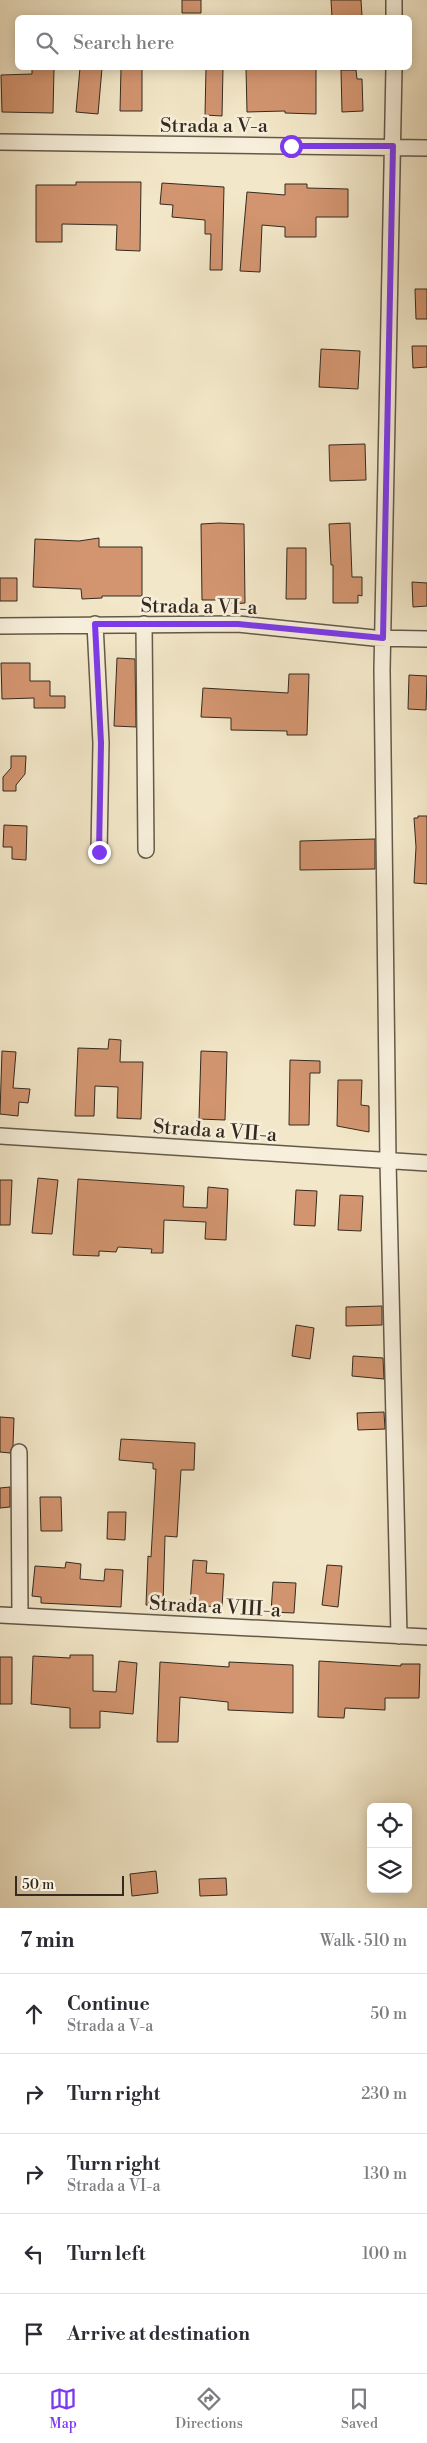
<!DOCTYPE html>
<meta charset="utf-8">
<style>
:root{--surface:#fff;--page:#f2f2f3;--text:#2b2b33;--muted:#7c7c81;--line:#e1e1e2;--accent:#7c3aed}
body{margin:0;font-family:"Libre Bodoni",serif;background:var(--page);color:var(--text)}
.controls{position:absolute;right:15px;bottom:15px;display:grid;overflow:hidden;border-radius:8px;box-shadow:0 2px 12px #0003}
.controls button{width:45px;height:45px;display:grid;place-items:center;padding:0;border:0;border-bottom:1px solid var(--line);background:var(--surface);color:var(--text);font:25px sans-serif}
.scale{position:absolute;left:15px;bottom:12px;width:109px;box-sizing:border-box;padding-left:5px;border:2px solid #352a1f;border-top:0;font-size:14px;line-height:18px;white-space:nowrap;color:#352a1f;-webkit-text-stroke:4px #f7efdb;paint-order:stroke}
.stop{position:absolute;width:15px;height:15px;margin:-11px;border:4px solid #7c3aed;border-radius:50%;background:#fff}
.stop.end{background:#7c3aed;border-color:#fff;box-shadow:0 1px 5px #0008}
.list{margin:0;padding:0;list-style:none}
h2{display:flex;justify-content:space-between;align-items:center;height:65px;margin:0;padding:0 20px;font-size:21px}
h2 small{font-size:16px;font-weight:400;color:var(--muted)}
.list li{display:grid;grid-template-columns:32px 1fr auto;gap:15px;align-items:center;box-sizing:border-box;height:80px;padding:0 20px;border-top:1px solid var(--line)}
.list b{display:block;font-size:19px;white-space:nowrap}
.list p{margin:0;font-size:16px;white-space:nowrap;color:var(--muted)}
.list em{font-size:16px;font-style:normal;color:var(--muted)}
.icon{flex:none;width:28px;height:28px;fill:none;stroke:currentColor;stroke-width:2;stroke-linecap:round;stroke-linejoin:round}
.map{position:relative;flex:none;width:427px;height:1908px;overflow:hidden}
.search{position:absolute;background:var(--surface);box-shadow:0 2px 12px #0003;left:15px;right:15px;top:15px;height:55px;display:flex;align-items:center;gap:12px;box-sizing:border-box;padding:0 18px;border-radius:8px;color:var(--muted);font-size:19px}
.sheet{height:465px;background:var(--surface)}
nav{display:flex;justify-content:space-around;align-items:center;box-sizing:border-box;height:70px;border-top:1px solid var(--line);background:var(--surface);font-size:14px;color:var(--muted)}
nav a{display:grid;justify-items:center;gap:2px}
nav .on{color:var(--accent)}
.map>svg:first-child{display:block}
</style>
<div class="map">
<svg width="427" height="1908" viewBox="0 0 427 1908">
<rect width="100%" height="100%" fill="#f2e7c8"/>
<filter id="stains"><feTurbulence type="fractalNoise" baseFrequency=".004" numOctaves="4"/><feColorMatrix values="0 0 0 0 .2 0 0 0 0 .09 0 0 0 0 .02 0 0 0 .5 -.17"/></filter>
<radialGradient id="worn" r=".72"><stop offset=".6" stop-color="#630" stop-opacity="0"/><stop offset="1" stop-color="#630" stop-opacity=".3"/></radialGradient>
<!-- building -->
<path fill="#d29570" stroke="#352a1f" d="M182,0H201V13H182Z
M331,0H361L362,16L332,17Z
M32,68H54L53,113L2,112L1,75L32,74Z
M80,68H102L98,114L76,112Z
M121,68H142V111H120Z
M206,68H223L222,116L205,115Z
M246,68L316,69V114L285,113V111L247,112Z
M341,70H356L357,79H362L363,111L342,112Z
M76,182H141L140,251L116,250L117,225L62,224V242H36V185H76Z
M162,183L224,187L222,270H210L211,234H205V220L172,217L173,205L160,204Z
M285,184H307V188L348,189V217H316V237H285V227L262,225L260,272L240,271L247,192L285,195Z
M415,289H427V319H416Z
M412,346H427V367L413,368Z
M321,349L360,351L358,389L319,387Z
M365,444L366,480L330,481L329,445Z
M219,523L244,524L245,603L232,604V600H202L201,524Z
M350,523L352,577H362V596L358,595V603H333V565H331L329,524Z
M99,538V547H142V596H102V598L82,599L81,589L33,587L35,539L79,541Z
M287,548H306V599H286Z
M0,578H17V601H0Z
M412,582L427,583V606L413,607Z
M117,658L135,659L136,727L114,726Z
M1,663H30V681H50V696H65V708H34V698L2,699Z
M289,674H309L307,735H287V731L231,730V718L201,717L203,688L288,693Z
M409,675L427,676L426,710L408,709Z
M11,756H26L25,774L16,785V791H3V777L11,768Z
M418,816H427V884L414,883L416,847L414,818H418Z
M4,825L27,826L26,860L12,859V847H3Z
M375,839V869L300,870V841Z
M109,1039L121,1040L120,1062H143L141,1119L117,1118L118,1087L95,1086L94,1116H75L78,1048L108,1049Z
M2,1051L16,1052L13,1088L30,1089L28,1103L19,1102L18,1116L0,1114Z
M201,1051L227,1052L225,1120L199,1119Z
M290,1060L320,1061V1073H310L309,1125H289Z
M338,1080H362L361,1105L369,1106V1132L337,1126Z
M38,1178L58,1180L52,1234L32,1233Z
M78,1179L184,1186L183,1207L207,1208L208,1187L228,1189L226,1240L205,1239L206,1222L164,1220L163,1253H151L152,1249L118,1247L116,1252L99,1251V1256L73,1255Z
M0,1180H12L10,1225H0Z
M296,1190L317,1191L315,1226L294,1225Z
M340,1195L363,1196L361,1231L338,1230Z
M382,1306V1325L346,1326V1307Z
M296,1325L314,1328L310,1359L292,1356Z
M353,1356L383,1358L384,1379L352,1376Z
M384,1412L385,1429L358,1430L357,1413Z
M0,1417L14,1418L13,1445L10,1453L0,1452Z
M121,1439L195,1443L194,1470H181L177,1537L165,1536L163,1606L146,1605L148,1556L151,1557L156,1469H153V1463L119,1460Z
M10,1487V1507L0,1508V1488Z
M40,1497H61L62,1531H41Z
M108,1512H126L125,1540L107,1539Z
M193,1560L207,1561L206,1573L224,1574L222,1607L190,1605Z
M66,1562L81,1564L80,1579L104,1581L105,1569L123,1570L121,1607L41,1603V1597L32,1596L35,1566L65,1568Z
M327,1565L342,1566L338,1607L322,1605Z
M273,1582L296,1583L294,1613L271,1612Z
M70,1655H93V1691L116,1692L119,1661L137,1663L133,1714L100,1711V1728H70V1708L31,1704L33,1656L70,1658Z
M0,1657H12V1704H0Z
M319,1661L401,1666V1664H420L419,1698H385V1710L345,1708L344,1718L318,1717Z
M160,1662L229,1667V1662L293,1665V1713L228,1710V1702L180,1697L178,1742H157Z
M156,1871L158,1893L132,1896L130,1874Z
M226,1878L227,1895L200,1896L199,1879Z"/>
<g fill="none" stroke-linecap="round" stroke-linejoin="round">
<!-- minor casing -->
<g stroke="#645949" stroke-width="18">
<path id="minor" d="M394,18V0
M394,68L382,670L388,1161L399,1636
M0,142L427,148
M95,624L101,743L99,852
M144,624L146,850
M0,626L238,624L374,638L427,639
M0,1136L427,1163
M19,1452L20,1616
M0,1615L427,1637"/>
</g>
<!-- minor -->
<use href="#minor" stroke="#f7efdb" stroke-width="15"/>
</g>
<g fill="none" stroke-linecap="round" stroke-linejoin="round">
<!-- route -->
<path stroke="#7c3aed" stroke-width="6" d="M99,852L101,743L95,624H238L383,638L393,146H291"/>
</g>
<g text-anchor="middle" stroke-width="5" stroke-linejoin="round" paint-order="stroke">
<!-- street labels -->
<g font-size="20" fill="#352a1f" stroke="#f7efdb">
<text x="214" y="132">Strada a V-a</text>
<text transform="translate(199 606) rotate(1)" y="7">Strada a VI-a</text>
<text transform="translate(215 1130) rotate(4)" y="7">Strada a VII-a</text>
<text transform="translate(215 1606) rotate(3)" y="7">Strada a VIII-a</text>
</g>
</g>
<rect width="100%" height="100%" filter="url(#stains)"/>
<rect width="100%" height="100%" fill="url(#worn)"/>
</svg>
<div class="controls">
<button><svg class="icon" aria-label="locate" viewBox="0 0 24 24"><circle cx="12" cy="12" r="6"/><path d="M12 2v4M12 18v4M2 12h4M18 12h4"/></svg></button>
<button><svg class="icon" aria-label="layers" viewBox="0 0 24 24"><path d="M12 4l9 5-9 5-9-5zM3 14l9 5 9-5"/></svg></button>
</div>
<div class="scale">50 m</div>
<div class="stop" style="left:291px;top:146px"></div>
<div class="stop end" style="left:99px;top:852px"></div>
<div class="search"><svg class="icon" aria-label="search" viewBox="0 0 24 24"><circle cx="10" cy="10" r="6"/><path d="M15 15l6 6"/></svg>Search here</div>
</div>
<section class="sheet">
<h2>7 min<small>Walk · 510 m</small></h2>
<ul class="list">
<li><svg class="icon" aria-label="ahead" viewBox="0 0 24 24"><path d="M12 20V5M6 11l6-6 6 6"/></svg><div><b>Continue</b><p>Strada a V-a</p></div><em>50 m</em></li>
<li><svg class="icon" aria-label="right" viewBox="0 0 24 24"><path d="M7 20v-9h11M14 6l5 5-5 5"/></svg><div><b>Turn right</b></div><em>230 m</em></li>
<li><svg class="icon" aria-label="right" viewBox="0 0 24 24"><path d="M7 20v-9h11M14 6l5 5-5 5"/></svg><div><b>Turn right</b><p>Strada a VI-a</p></div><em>130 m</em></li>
<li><svg class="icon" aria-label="left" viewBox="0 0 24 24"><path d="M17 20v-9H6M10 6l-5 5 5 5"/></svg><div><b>Turn left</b></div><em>100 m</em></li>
<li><svg class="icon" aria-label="arrive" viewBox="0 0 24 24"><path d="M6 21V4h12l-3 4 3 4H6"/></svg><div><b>Arrive at destination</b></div></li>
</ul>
</section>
<nav>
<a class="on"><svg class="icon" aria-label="map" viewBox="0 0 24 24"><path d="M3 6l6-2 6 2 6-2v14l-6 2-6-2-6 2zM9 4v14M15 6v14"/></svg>Map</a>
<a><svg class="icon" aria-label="directions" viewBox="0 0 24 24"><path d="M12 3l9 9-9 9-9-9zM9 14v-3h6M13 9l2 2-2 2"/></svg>Directions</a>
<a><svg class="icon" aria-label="saved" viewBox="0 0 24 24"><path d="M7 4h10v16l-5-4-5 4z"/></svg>Saved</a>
</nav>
